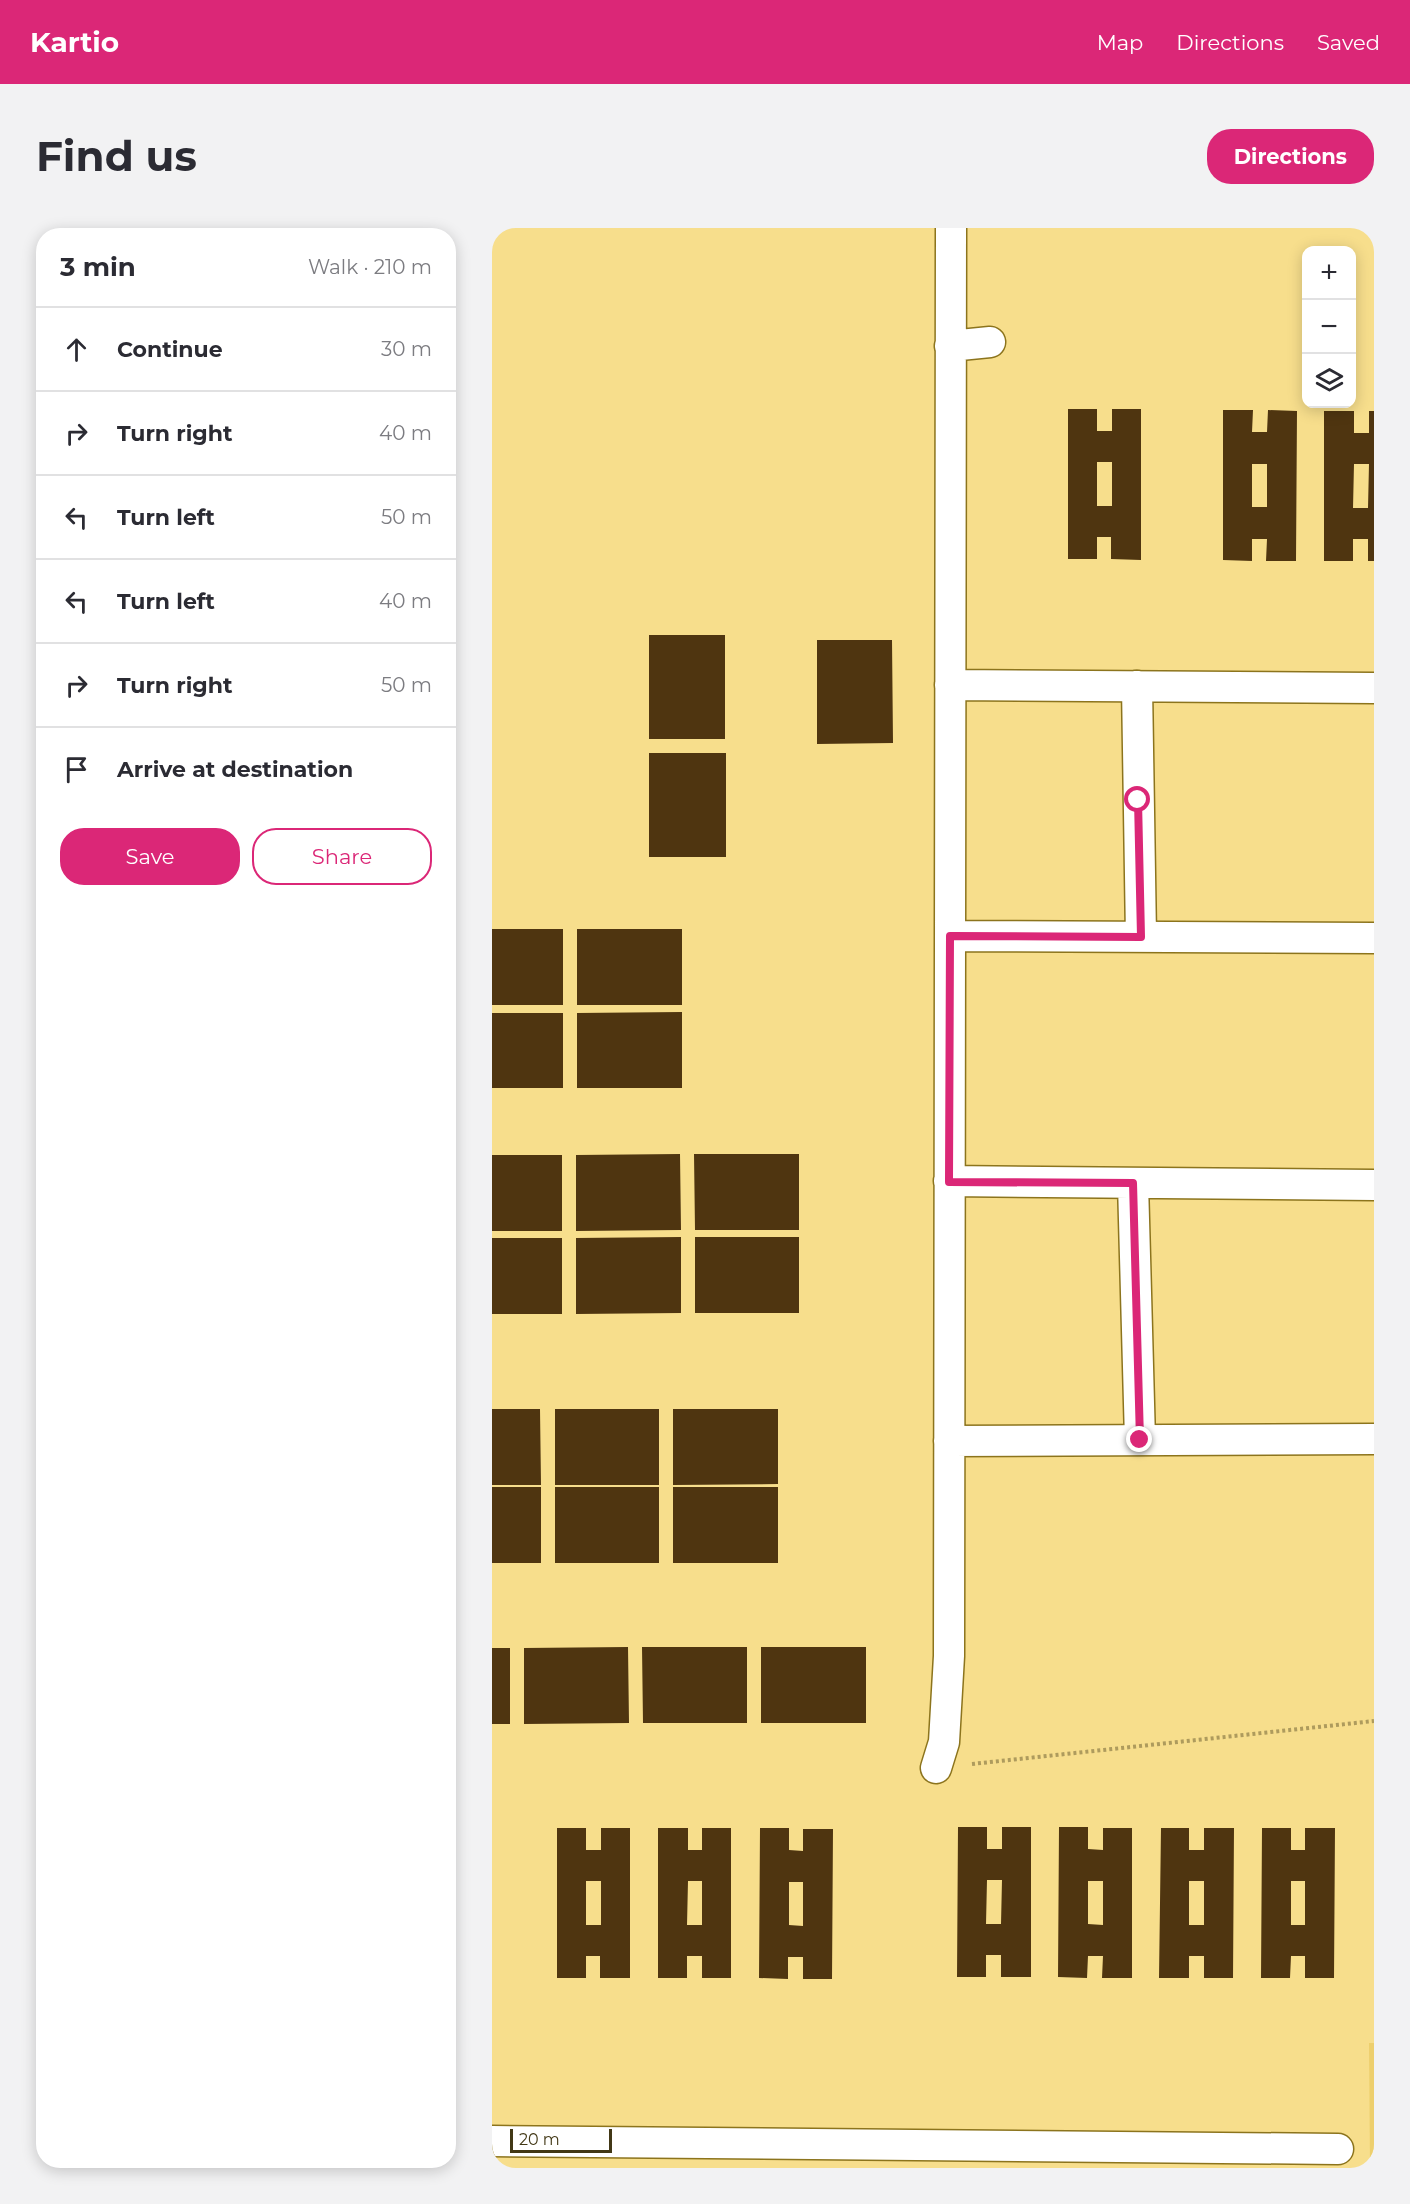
<!DOCTYPE html>
<meta charset="utf-8">
<style>
:root{--surface:#fff;--page:#f2f2f3;--text:#2b2b33;--muted:#7c7c81;--line:#e1e1e2;--accent:#db2777}
body{margin:0;font-family:Montserrat,sans-serif;background:var(--page);color:var(--text)}
.controls{position:absolute;right:18px;top:18px;display:grid;overflow:hidden;border-radius:12px;box-shadow:0 3px 15px #0003}
.controls button{width:54px;height:54px;display:grid;place-items:center;padding:0;border:0;border-bottom:2px solid var(--line);background:var(--surface);color:var(--text);font:30px sans-serif}
.scale{position:absolute;left:18px;bottom:15px;width:102px;box-sizing:border-box;padding-left:6px;border:3px solid #423816;border-top:0;font-size:16px;line-height:21px;white-space:nowrap;color:#423816;-webkit-text-stroke:4px #fff;paint-order:stroke}
.stop{position:absolute;width:18px;height:18px;margin:-14px;border:4px solid #db2777;border-radius:50%;background:#fff}
.stop.end{background:#db2777;border-color:#fff;box-shadow:0 2px 6px #0008}
.list{margin:0;padding:0;list-style:none}
h2{display:flex;justify-content:space-between;align-items:center;height:78px;margin:0;padding:0 24px;font-size:26px}
h2 small{font-size:20px;font-weight:400;color:var(--muted)}
.list li{display:grid;grid-template-columns:39px 1fr auto;gap:18px;align-items:center;box-sizing:border-box;height:84px;padding:0 24px;border-top:2px solid var(--line)}
.list b{display:block;font-size:22px;white-space:nowrap}
.list em{font-size:20px;font-style:normal;color:var(--muted)}
.actions{display:flex;gap:12px;padding:18px 24px}
.actions a{flex:1;padding:14px 0;border:2px solid var(--accent);border-radius:24px;text-align:center;font-size:21px;color:var(--accent)}
.actions .main{background:var(--accent);color:#fff}
.icon{flex:none;width:33px;height:33px;fill:none;stroke:currentColor;stroke-width:2;stroke-linecap:round;stroke-linejoin:round}
.map{position:relative;flex:none;width:882px;height:1940px;overflow:hidden;border-radius:24px}
header{display:flex;align-items:center;gap:36px;box-sizing:border-box;height:84px;padding:0 30px;background:var(--accent);color:#fff}
header strong{font-size:28px}
nav{display:flex;gap:33px;margin-inline-start:auto;font-size:21px}
.intro{display:flex;align-items:center;justify-content:space-between;box-sizing:border-box;height:144px;padding:0 36px}
h1{margin:0;font-size:42px}
.button{padding:15px 27px;border-radius:24px;background:var(--accent);color:#fff;font-size:21px;font-weight:700}
main{display:flex;gap:36px;padding:0 36px}
aside{flex:1;background:var(--surface);border-radius:24px;box-shadow:0 3px 15px #0003}
.map>svg:first-child{display:block}
</style>
<header>
<strong>Kartio</strong>
<nav><a>Map</a><a>Directions</a><a>Saved</a></nav>
</header>
<div class="intro"><h1>Find us</h1><a class="button">Directions</a></div>
<main>
<aside>
<h2>3 min<small>Walk · 210 m</small></h2>
<ul class="list">
<li><svg class="icon" aria-label="ahead" viewBox="0 0 24 24"><path d="M12 20V5M6 11l6-6 6 6"/></svg><div><b>Continue</b></div><em>30 m</em></li>
<li><svg class="icon" aria-label="right" viewBox="0 0 24 24"><path d="M7 20v-9h11M14 6l5 5-5 5"/></svg><div><b>Turn right</b></div><em>40 m</em></li>
<li><svg class="icon" aria-label="left" viewBox="0 0 24 24"><path d="M17 20v-9H6M10 6l-5 5 5 5"/></svg><div><b>Turn left</b></div><em>50 m</em></li>
<li><svg class="icon" aria-label="left" viewBox="0 0 24 24"><path d="M17 20v-9H6M10 6l-5 5 5 5"/></svg><div><b>Turn left</b></div><em>40 m</em></li>
<li><svg class="icon" aria-label="right" viewBox="0 0 24 24"><path d="M7 20v-9h11M14 6l5 5-5 5"/></svg><div><b>Turn right</b></div><em>50 m</em></li>
<li><svg class="icon" aria-label="arrive" viewBox="0 0 24 24"><path d="M6 21V4h12l-3 4 3 4H6"/></svg><div><b>Arrive at destination</b></div></li>
</ul>
<div class="actions"><a class="main">Save</a><a>Share</a></div>
</aside>
<div class="map">
<svg width="882" height="1940" viewBox="0 0 882 1940">
<rect width="100%" height="100%" fill="#f7de8c"/>
<!-- green -->
<path fill="#edcf6d" d="M877,1815H882V1940H878Z"/>
<!-- building -->
<path fill="#4f3510" fill-rule="evenodd" d="M576,181H605V203H620V181H649V332L619,331V309H605V331H576ZM605,234H620V278H605Z
M731,182H761L760,204H775L776,182L805,183L804,333H774L775,311H760V333L731,332ZM760,236H775V279H760Z
M832,183H862V205H877V183H882V333H876V311H861V333H832ZM862,236H877L876,280H861Z
M157,407H233V511H157Z
M325,412H400L401,515L325,516Z
M157,525H234V629H157Z
M0,701H71V777H0Z
M85,701H190V777H85Z
M190,784V860H85V785Z
M0,785H71V860H0Z
M188,926L189,1002L84,1003V927Z
M202,926H307V1002H203Z
M0,927H70V1003H0Z
M189,1009V1085L84,1086V1010Z
M203,1009H307V1085H203Z
M0,1010H70V1086H0Z
M0,1181H48L49,1257H0Z
M63,1181H167V1257H63Z
M181,1181H286V1256L181,1257Z
M0,1259H49V1335H0Z
M63,1259H167V1335H63Z
M181,1259H286V1335H181Z
M136,1419L137,1495L32,1496V1420Z
M150,1419H255V1495H151Z
M269,1419H374V1495H269Z
M0,1420H18V1496H0Z
M466,1599H495V1621H510V1599H539V1749H509V1727H494V1749H465ZM495,1652H510L509,1696H494Z
M567,1599H596V1621L611,1622V1600H640V1750H610L611,1728H596L595,1750L566,1749ZM596,1653H611V1697L596,1696Z
M65,1600H94V1622H109V1600H138V1750H108V1728H94V1750H65ZM94,1653H109V1697H94Z
M166,1600H196V1622H210V1600H239V1750H210V1728H195V1750H166ZM196,1653H210V1697H195Z
M268,1600H297V1622L311,1623V1601H341L340,1751H311V1729H296V1751L267,1750ZM297,1654H311V1698L297,1697Z
M669,1600H697V1622H712V1600H742L741,1750H712V1728H697V1750H667ZM697,1653H712V1697H697Z
M770,1600H799V1622H813V1600H843L842,1750H813V1728H799L798,1750H769ZM799,1653H813V1697H799Z"/>
<g fill="none" stroke-linecap="round" stroke-linejoin="round">
<!-- street casing -->
<g stroke="#8c741d" stroke-width="33">
<path id="street" d="M458,118L498,114
M458,457L882,460
M645,458L649,709
M458,708L882,710
M457,953L882,957
M641,955L648,1212
M457,1213L882,1211
M444,1540L452,1514L457,1428L459,0
M0,1913L846,1921"/>
</g>
<!-- path -->
<path stroke="#ae9b5d" stroke-width="4" stroke-dasharray="3 3" stroke-linecap="butt" d="M480,1536L882,1493"/>
<!-- street -->
<use href="#street" stroke="#fff" stroke-width="30"/>
</g>
<g fill="none" stroke-linecap="round" stroke-linejoin="round">
<!-- route -->
<path stroke="#db2777" stroke-width="8" d="M646,572L649,709L458,708L457,954L641,955L648,1212"/>
</g>
</svg>
<div class="controls">
<button>+</button>
<button>−</button>
<button><svg class="icon" aria-label="layers" viewBox="0 0 24 24"><path d="M12 4l9 5-9 5-9-5zM3 14l9 5 9-5"/></svg></button>
</div>
<div class="scale">20 m</div>
<div class="stop" style="left:646px;top:572px"></div>
<div class="stop end" style="left:648px;top:1212px"></div>
</div>
</main>
